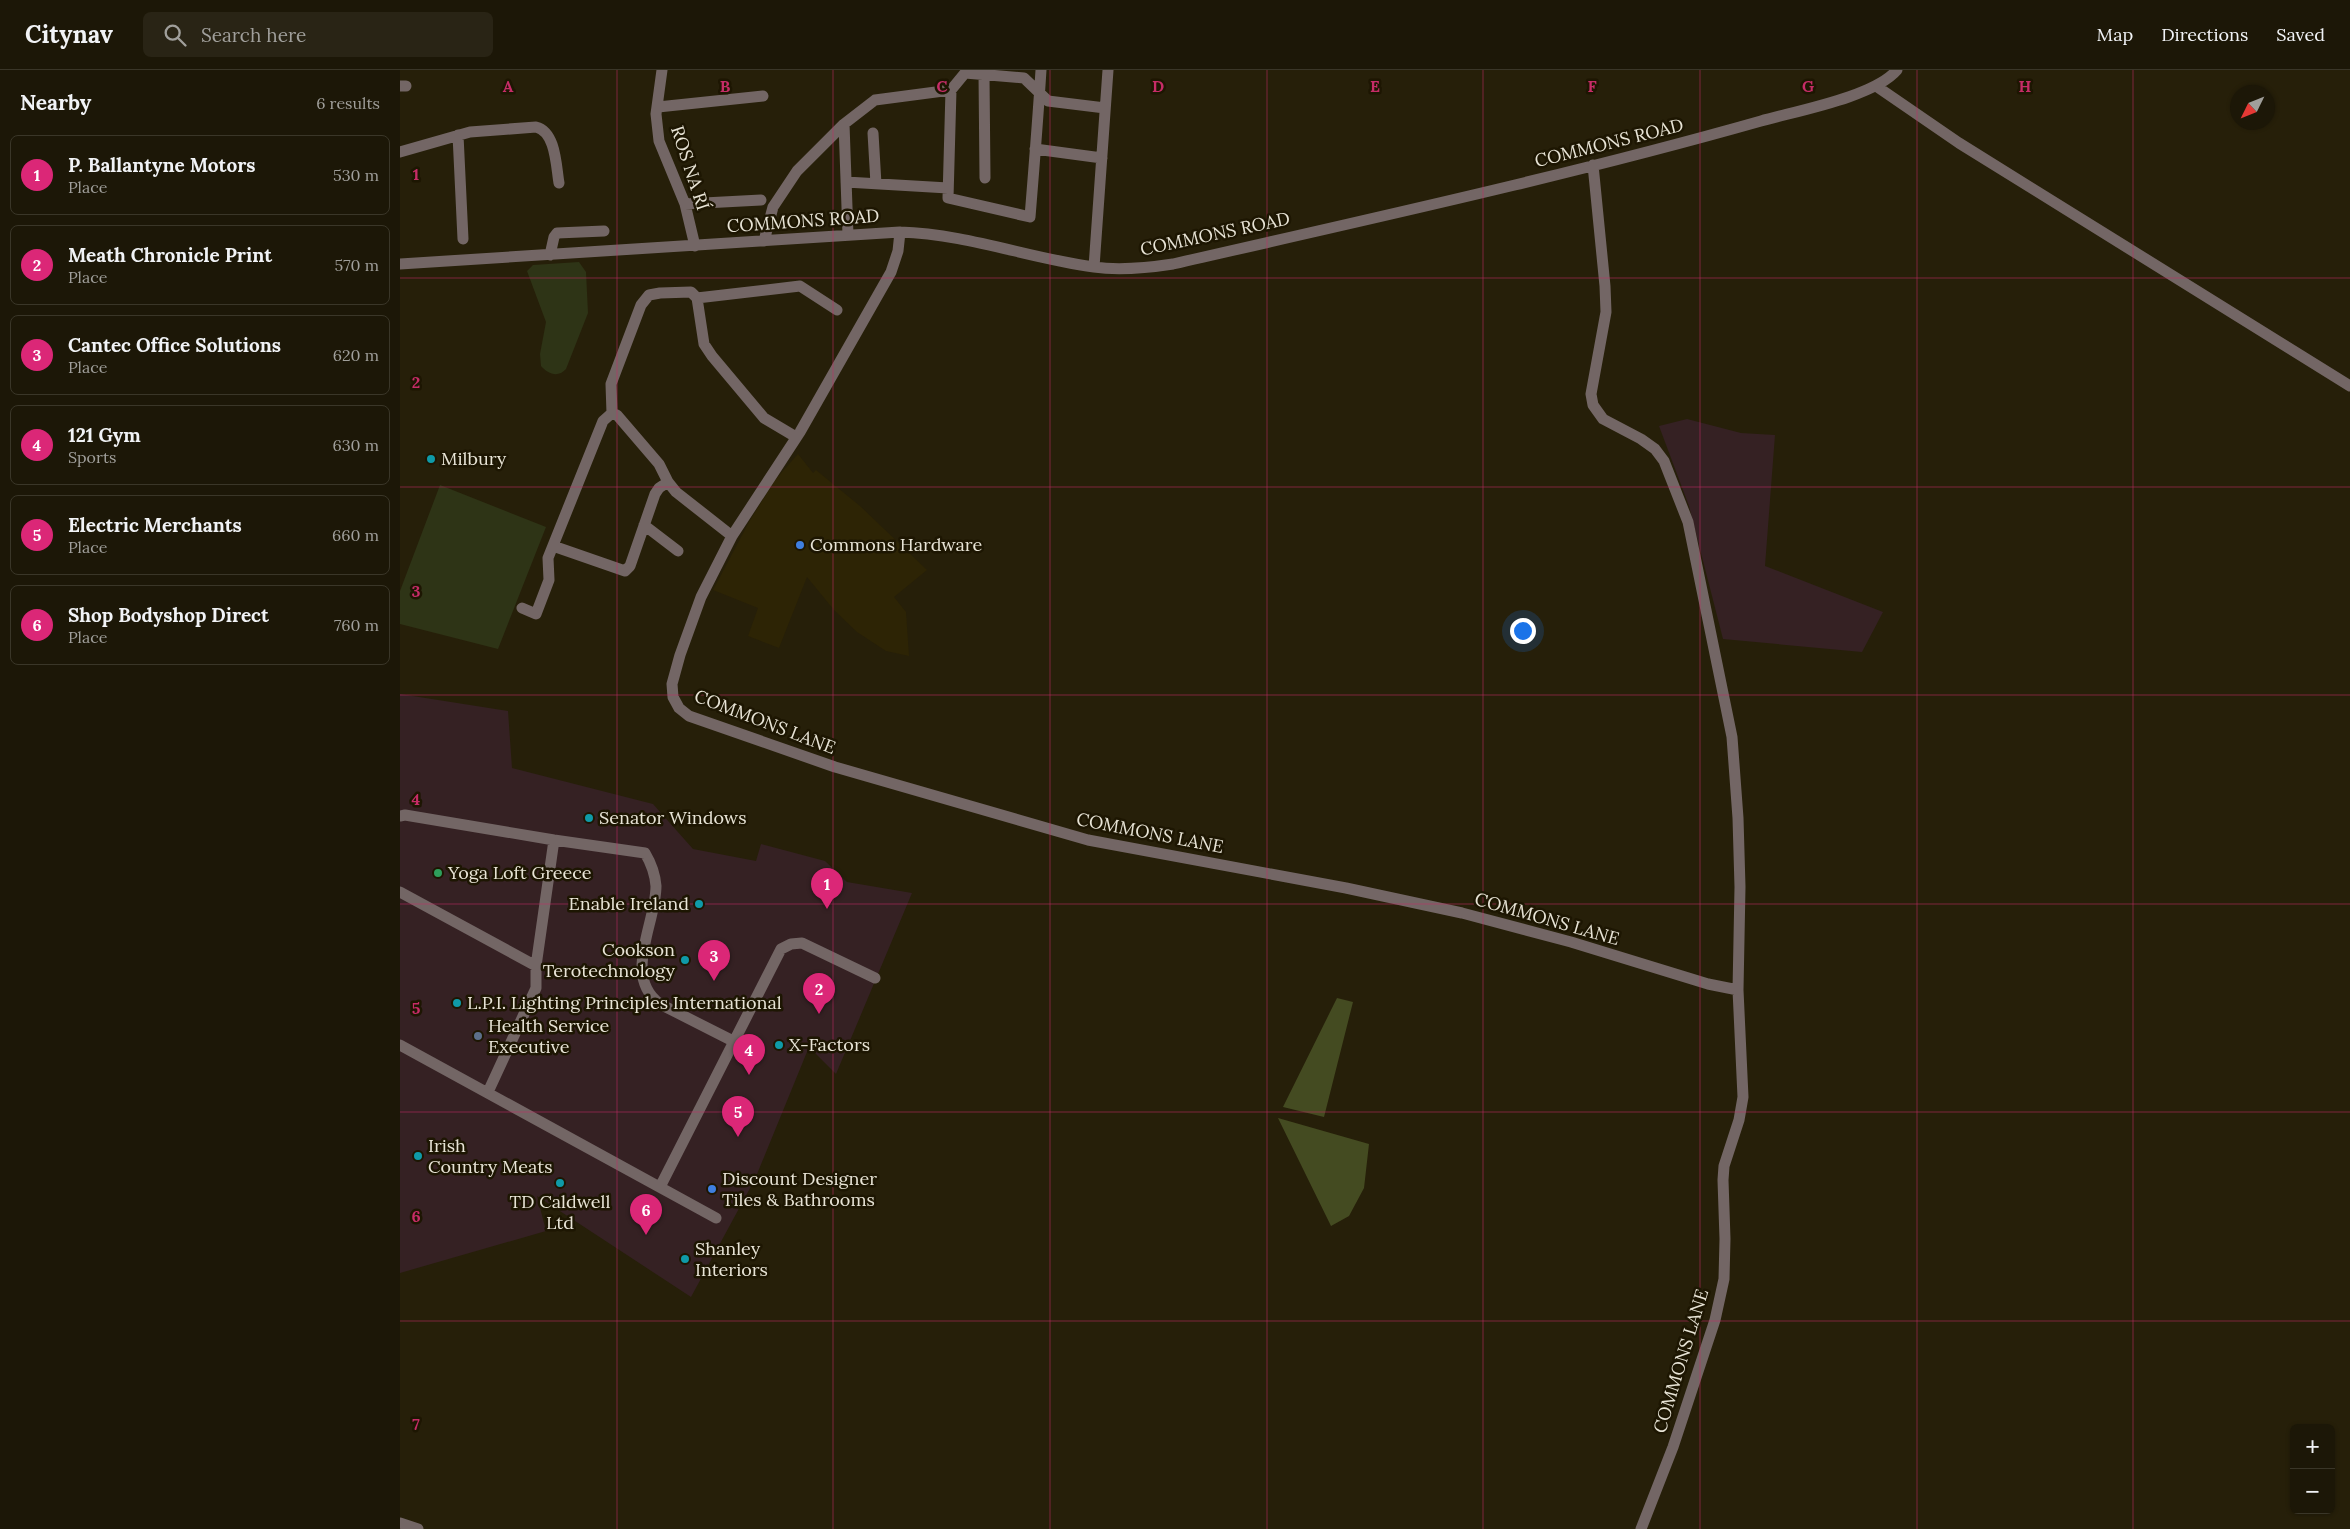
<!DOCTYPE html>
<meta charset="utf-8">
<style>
:root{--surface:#1c1707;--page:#292415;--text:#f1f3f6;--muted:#a09f9b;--line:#3a3628;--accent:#db2777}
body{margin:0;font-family:Lora,serif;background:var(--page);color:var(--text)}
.controls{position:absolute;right:15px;bottom:15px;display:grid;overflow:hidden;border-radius:8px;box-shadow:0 1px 4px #0004}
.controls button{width:45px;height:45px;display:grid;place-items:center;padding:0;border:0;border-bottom:1px solid var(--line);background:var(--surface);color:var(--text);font:25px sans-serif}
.compass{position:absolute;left:1830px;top:15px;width:45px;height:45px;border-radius:50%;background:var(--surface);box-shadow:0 1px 4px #0004;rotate:227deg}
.you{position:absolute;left:1122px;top:560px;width:18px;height:18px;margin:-12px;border:4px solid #fff;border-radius:50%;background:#1a73e8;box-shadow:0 0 0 8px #1a73e833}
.badge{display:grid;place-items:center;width:32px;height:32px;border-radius:50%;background:var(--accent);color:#fff;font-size:16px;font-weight:700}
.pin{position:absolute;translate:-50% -41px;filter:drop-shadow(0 1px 2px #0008)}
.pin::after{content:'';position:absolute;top:26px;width:18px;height:15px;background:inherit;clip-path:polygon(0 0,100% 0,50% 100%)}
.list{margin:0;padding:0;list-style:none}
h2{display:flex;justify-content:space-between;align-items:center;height:65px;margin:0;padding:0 20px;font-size:21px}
h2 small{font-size:16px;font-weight:400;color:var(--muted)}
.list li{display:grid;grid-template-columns:32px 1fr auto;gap:15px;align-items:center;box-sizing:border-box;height:80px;margin:0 10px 10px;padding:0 10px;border:1px solid var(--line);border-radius:8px}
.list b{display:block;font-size:19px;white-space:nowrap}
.list p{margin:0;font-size:16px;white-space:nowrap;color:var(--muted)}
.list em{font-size:16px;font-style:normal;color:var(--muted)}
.icon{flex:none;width:28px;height:28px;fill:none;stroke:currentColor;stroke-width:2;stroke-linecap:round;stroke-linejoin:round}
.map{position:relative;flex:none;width:1950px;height:1459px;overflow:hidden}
header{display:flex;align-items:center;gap:30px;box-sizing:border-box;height:70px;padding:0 25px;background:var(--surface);border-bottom:1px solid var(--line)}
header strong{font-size:24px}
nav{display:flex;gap:28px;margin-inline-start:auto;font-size:18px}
.search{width:350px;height:45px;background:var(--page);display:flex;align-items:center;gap:12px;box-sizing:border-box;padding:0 18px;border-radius:8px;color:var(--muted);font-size:19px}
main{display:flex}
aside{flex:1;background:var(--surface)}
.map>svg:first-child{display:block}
</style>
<header>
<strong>Citynav</strong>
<div class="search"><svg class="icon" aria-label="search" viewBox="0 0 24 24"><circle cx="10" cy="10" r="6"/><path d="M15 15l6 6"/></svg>Search here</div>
<nav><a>Map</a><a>Directions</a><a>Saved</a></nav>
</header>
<main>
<aside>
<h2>Nearby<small>6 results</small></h2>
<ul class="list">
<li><span class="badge">1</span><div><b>P. Ballantyne Motors</b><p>Place</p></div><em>530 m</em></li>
<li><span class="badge">2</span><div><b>Meath Chronicle Print</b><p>Place</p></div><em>570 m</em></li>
<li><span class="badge">3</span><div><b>Cantec Office Solutions</b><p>Place</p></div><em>620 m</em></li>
<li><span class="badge">4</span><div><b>121 Gym</b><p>Sports</p></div><em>630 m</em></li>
<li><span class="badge">5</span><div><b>Electric Merchants</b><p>Place</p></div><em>660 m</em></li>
<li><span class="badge">6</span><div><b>Shop Bodyshop Direct</b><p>Place</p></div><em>760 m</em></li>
</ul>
</aside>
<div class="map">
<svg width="1950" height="1459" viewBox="0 0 1950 1459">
<rect width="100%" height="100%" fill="#261f09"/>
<!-- built -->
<path fill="#2d2405" d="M398,384L413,403L416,400L460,436L527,500L494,527L506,542L509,586L486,581L457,562L434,540L407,507L379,578L348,566L358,538L313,520L349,452L375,410Z"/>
<!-- industrial -->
<path fill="#352123" d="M1287,349L1341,363L1375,365L1365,496L1483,542L1462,582L1323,569L1289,436L1259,356Z
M0,624L108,641L112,698L253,734L293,779L356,791L361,774L425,791L447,812L512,823L436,1004L409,977L355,1109L291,1227L137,1126L146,1161L0,1203Z"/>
<!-- green -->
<path fill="#2e3416" d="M179,192L186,202L188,243L166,299C158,308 148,304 141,296L140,284L146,252L127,201L133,195Z
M40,415L146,457L98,579L0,554V521Z"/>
<!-- forest -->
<path fill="#444b21" d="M937,928L953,932L924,1047L883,1037Z
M878,1048L969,1074L964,1118L949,1146L931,1156Z"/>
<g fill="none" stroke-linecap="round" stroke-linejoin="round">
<!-- minor -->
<path stroke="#736665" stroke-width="11" d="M262,0L256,44L259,71L285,134L295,176
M641,0C638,49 634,98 630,147L548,128L551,20L565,3L624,8L648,31L705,38
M584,5L585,108
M0,16H6
M1476,16L1559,73L1950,316
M258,37L363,26
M444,54L448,165
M473,63L476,114
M58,65L63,169
M635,79L702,88
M0,82L70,62L136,57C156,62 156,96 159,113
M1193,95L1205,216L1206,242L1191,324L1193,335L1203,349L1241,369L1255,379L1264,391L1288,452L1332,667L1338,748L1340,817L1338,920L1343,1027L1339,1050L1324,1096L1323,1110L1325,1169L1324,1209L1315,1250L1273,1377L1241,1459
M446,112L548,118
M285,134L361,130
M500,162L498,181L491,202L400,362L332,466L301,527L280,585L272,614L273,627L279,638L289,646L435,697L688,770L946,818L1062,843L1171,872L1308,914L1338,920
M364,171L373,137L397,101L444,54L475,30L551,20
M150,185L154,167L157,163L204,161
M0,194L500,162C567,164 628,188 694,197C720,201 747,198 773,194C969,149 1167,106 1361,51C1396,41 1474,27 1497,0
M694,197L708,0
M297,228L400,216L437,240
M212,343L217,345L259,394L268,412L276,422L332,466
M244,455L278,481
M153,476L225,501L230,496L255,424L259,418L268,412
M122,538L136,544L149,510L148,488L203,351L212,343L211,314L241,235L249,225L260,223L291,222L297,228L304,274L312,286L364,348L396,367
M0,746L5,745L154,770L245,783C251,793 255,804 256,816C256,854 222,906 260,934L333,971
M0,822L136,896
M0,975L316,1148
M88,1022L136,918V896L154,770
M260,1117L381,879L391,874L402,873L475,908
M0,1453L18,1459"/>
</g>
<!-- grid -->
<path fill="none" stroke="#c62c67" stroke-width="1" stroke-opacity="0.55" d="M217,0V1459M433,0V1459M650,0V1459M867,0V1459M1083,0V1459M1300,0V1459M1517,0V1459M1733,0V1459M0,208H1950M0,417H1950M0,625H1950M0,834H1950M0,1042H1950M0,1251H1950"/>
<!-- markers -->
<g fill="#0f9aa8" stroke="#1d1602" stroke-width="2">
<circle cx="31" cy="389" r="5"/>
<circle cx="189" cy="748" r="5"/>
<circle cx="299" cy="834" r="5"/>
<circle cx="285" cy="890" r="5"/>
<circle cx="57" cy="933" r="5"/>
<circle cx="379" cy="975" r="5"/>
<circle cx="18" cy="1086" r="5"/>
<circle cx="160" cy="1113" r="5"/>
<circle cx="285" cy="1189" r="5"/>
</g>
<g fill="#3f7fe0" stroke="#1d1602" stroke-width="2">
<circle cx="400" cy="475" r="5"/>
<circle cx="312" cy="1119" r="5"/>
</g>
<circle fill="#2e9e5b" stroke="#1d1602" stroke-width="2" cx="38" cy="803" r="5"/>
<circle fill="#5c6f8a" stroke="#1d1602" stroke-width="2" cx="78" cy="966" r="5"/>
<g text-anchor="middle" stroke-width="5" stroke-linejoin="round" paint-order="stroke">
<!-- street labels -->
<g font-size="18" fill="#e8e4d6" stroke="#1d1602">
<text transform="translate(1209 73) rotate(-14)" y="6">COMMONS ROAD</text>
<text transform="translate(290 98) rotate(72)" y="6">ROS NA RÍ</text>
<text transform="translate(403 151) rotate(-4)" y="6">COMMONS ROAD</text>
<text transform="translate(815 164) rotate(-12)" y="6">COMMONS ROAD</text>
<text transform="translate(365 652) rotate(21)" y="6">COMMONS LANE</text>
<text transform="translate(750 763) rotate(11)" y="6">COMMONS LANE</text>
<text transform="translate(1147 849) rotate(16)" y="6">COMMONS LANE</text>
<text transform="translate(1281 1291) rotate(-73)" y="6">COMMONS LANE</text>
</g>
<!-- poi labels -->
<g font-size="18" fill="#e8e4d6" stroke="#1d1602" text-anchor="start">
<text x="41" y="395">Milbury</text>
<text x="410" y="481">Commons Hardware</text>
<text x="199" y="754">Senator Windows</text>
<text x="48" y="809">Yoga Loft Greece</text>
<text x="289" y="840" text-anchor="end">Enable Ireland</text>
<text x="275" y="886" text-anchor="end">Cookson<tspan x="275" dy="21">Terotechnology</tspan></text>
<text x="67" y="939">L.P.I. Lighting Principles International</text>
<text x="88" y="962">Health Service<tspan x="88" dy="21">Executive</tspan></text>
<text x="389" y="981">X-Factors</text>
<text x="28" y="1082">Irish<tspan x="28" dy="21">Country Meats</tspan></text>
<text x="322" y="1115">Discount Designer<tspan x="322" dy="21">Tiles &amp; Bathrooms</tspan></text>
<text x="160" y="1138" text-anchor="middle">TD Caldwell<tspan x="160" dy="21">Ltd</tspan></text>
<text x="295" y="1185">Shanley<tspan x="295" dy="21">Interiors</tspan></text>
</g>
</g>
<g font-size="16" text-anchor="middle" font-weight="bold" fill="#c62c67" stroke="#1d1602" stroke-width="5" stroke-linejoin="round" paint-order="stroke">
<text x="108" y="22">A</text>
<text x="325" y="22">B</text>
<text x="542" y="22">C</text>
<text x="758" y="22">D</text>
<text x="975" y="22">E</text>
<text x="1192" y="22">F</text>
<text x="1408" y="22">G</text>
<text x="1625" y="22">H</text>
<text x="16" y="110">1</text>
<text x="16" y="318">2</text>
<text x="16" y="527">3</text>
<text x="16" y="735">4</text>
<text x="16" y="944">5</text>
<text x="16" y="1152">6</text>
<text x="16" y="1360">7</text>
</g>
</svg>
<div class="controls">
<button>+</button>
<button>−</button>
</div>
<svg class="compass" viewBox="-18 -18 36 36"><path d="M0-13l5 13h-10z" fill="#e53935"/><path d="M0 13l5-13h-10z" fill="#a09f9b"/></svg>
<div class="you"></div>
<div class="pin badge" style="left:427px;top:839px">1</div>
<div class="pin badge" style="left:419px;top:944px">2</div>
<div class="pin badge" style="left:314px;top:911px">3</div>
<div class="pin badge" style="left:349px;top:1005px">4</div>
<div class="pin badge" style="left:338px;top:1067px">5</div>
<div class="pin badge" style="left:246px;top:1165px">6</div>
</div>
</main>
